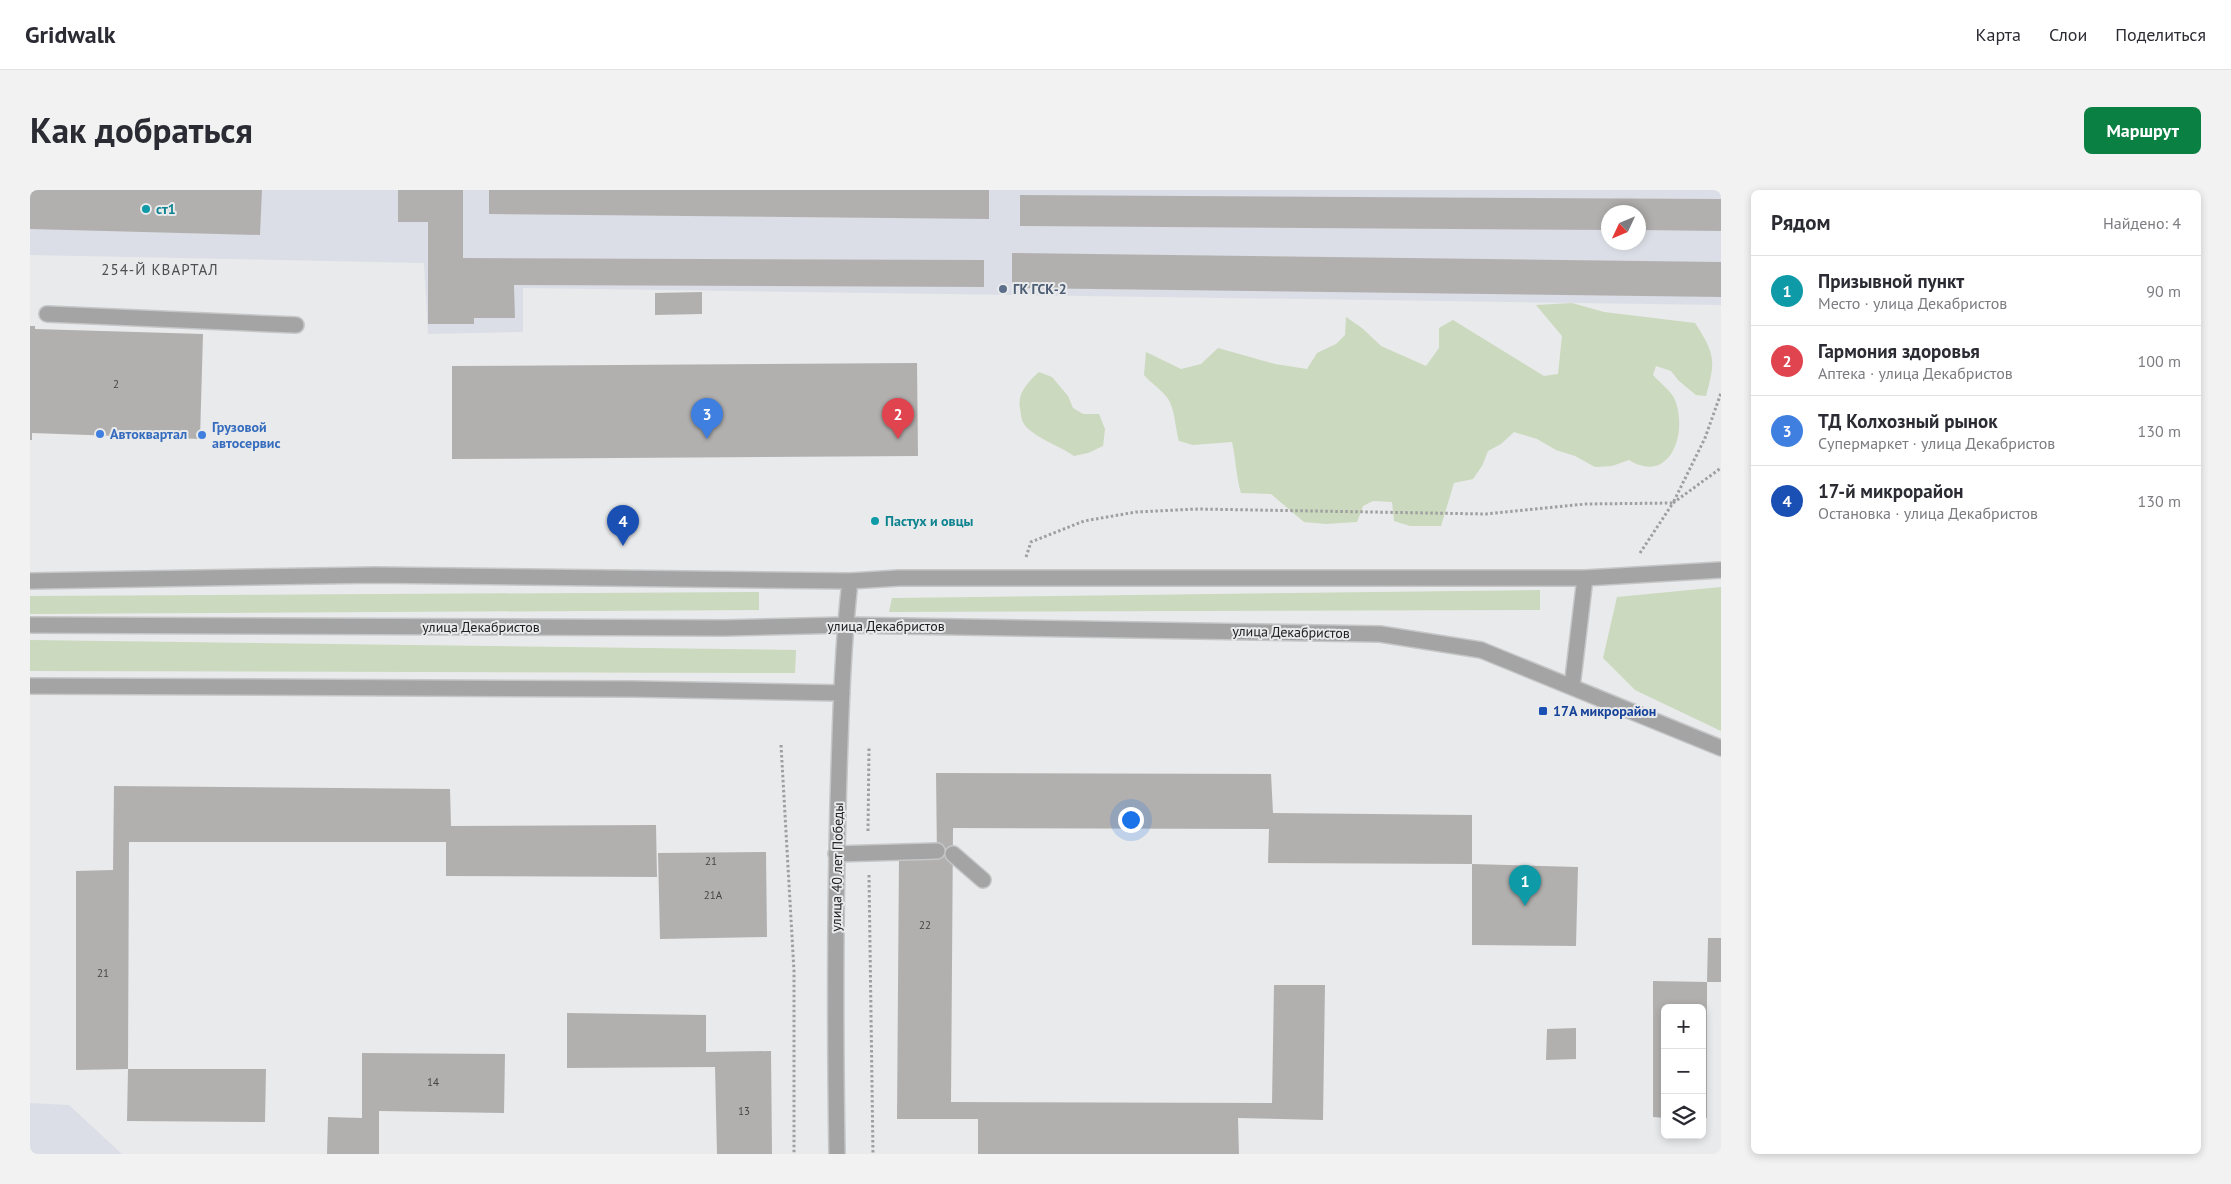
<!DOCTYPE html>
<html lang="ru">
<meta charset="utf-8">
<style>
:root{--surface:#fff;--page:#f2f2f3;--text:#2b2b33;--muted:#7c7c81;--line:#e1e1e2;--accent:#0b8043}
body{margin:0;font-family:"PT Sans",sans-serif;background:var(--page);color:var(--text)}
.controls{position:absolute;right:15px;bottom:15px;display:grid;overflow:hidden;border-radius:8px;box-shadow:0 2px 8px #0003}
.controls button{width:45px;height:45px;display:grid;place-items:center;padding:0;border:0;border-bottom:1px solid var(--line);background:var(--surface);color:var(--text);font:25px sans-serif}
.compass{position:absolute;left:1571px;top:15px;width:45px;height:45px;border-radius:50%;background:var(--surface);box-shadow:0 2px 8px #0003;rotate:226deg}
.you{position:absolute;left:1100px;top:629px;width:18px;height:18px;margin:-12px;border:4px solid #fff;border-radius:50%;background:#1a73e8;box-shadow:0 0 0 8px #1a73e833}
.badge{display:grid;place-items:center;width:32px;height:32px;border-radius:50%;background:var(--accent);color:#fff;font-size:16px;font-weight:700}
.pin{position:absolute;translate:-50% -41px;filter:drop-shadow(0 1px 2px #0008)}
.pin::after{content:'';position:absolute;top:26px;width:18px;height:15px;background:inherit;clip-path:polygon(0 0,100% 0,50% 100%)}
.list{margin:0;padding:0;list-style:none}
h2{display:flex;justify-content:space-between;align-items:center;height:65px;margin:0;padding:0 20px;font-size:21px}
h2 small{font-size:16px;font-weight:400;color:var(--muted)}
.list li{display:grid;grid-template-columns:32px 1fr auto;gap:15px;align-items:center;box-sizing:border-box;height:70px;padding:0 20px;border-top:1px solid var(--line)}
.list b{display:block;font-size:19px;white-space:nowrap}
.list p{margin:0;font-size:16px;white-space:nowrap;color:var(--muted)}
.list em{font-size:16px;font-style:normal;color:var(--muted)}
.icon{flex:none;width:28px;height:28px;fill:none;stroke:currentColor;stroke-width:2;stroke-linecap:round;stroke-linejoin:round}
.map{position:relative;flex:none;width:1691px;height:964px;overflow:hidden;border-radius:8px}
header{display:flex;align-items:center;gap:30px;box-sizing:border-box;height:70px;padding:0 25px;background:var(--surface);border-bottom:1px solid var(--line)}
header strong{font-size:24px}
nav{display:flex;gap:28px;margin-inline-start:auto;font-size:18px}
.intro{display:flex;align-items:center;justify-content:space-between;box-sizing:border-box;height:120px;padding:0 30px}
h1{margin:0;font-size:35px}
.button{padding:12px 22px;border-radius:8px;background:var(--accent);color:#fff;font-size:18px;font-weight:700}
main{display:flex;gap:30px;padding:0 30px}
aside{flex:1;background:var(--surface);border-radius:8px;box-shadow:0 2px 8px #0003}
.map>svg:first-child{display:block}
</style>
<header>
<strong>Gridwalk</strong>
<nav><a>Карта</a><a>Слои</a><a>Поделиться</a></nav>
</header>
<div class="intro"><h1>Как добраться</h1><a class="button">Маршрут</a></div>
<main>
<div class="map">
<svg width="1691" height="964" viewBox="0 0 1691 964">
<rect width="100%" height="100%" fill="#e9eaeb"/>
<!-- built -->
<path fill="#dcdee7" fill-rule="evenodd" d="M0,0H1691V115L493,98V142L398,144L394,73L0,65ZM1578,22H1608V52H1578Z
M0,913L39,915L92,964H0Z"/>
<!-- green -->
<path fill="#cbd9be" d="M1542,113L1574,122L1665,133C1685,164 1686,170 1676,206L1666,205L1649,191L1641,181L1626,176L1623,185C1629,192 1640,200 1644,208C1659,240 1641,296 1599,270L1582,276L1565,277L1545,266L1526,260L1507,249L1484,242L1471,254L1458,261L1452,276L1443,289L1424,293L1411,336H1380L1364,331L1362,312L1343,311L1333,316L1327,332L1296,334L1274,332L1241,304L1211,303C1206,286 1206,269 1202,252L1163,255L1149,251C1145,237 1145,215 1135,205C1128,197 1121,193 1114,185L1116,162L1151,179L1171,174L1188,158L1245,174L1277,179L1287,163L1306,154L1315,145L1316,127L1332,138L1351,156L1396,176L1409,158V138L1423,130L1514,186L1528,184L1532,146L1506,115Z
M1009,182L1022,187L1038,206L1043,218L1053,224H1069L1075,239L1073,256L1058,263L1044,266C1030,256 1003,247 994,234C991,230 991,223 990,218C987,203 998,192 1009,182Z
M1691,397V541L1605,500L1573,468L1587,407Z
M1510,400V420L859,422L862,408Z
M729,402V420L0,424V406Z
M0,450L766,460L765,483L0,481Z"/>
<!-- building -->
<path fill="#b2b0af" d="M0,0H232L230,45L0,39Z
M368,0H433V68L954,70V97L484,95L485,128H444V134H398V32H368Z
M459,0H959V29L459,24Z
M990,5L1691,9V41L1608,40V22H1578V40L990,36Z
M982,63L1691,72V107L982,98Z
M672,102V124L625,125V103Z
M0,136H5V139L173,144L170,249L2,243V250H0Z
M887,173L888,266L422,269V176Z
M906,583L1241,584L1243,623L1442,625V674L1238,673L1239,639L923,638L921,912L1242,913L1244,795H1295L1293,930L1208,928L1209,964H948V929H867L869,665L907,666Z
M84,596L420,599L421,636L626,635L627,687L416,686V652H99L98,879L46,880V681L83,680Z
M736,662L737,747L630,749L628,663Z
M1442,674L1548,677L1546,756L1442,755Z
M1678,748H1691V792H1677Z
M1623,791L1677,792V928H1672V818H1635V928L1623,927Z
M537,823L676,825V862L741,861L742,964H687L685,877L537,878Z
M1546,838V869L1516,870L1517,839Z
M332,863L475,864L474,923L349,921V964H297L298,927L332,928Z
M98,879H236L235,932L97,931Z"/>
<g fill="none" stroke-linecap="round" stroke-linejoin="round">
<!-- minor casing -->
<g stroke="#c5c6c7" stroke-width="18">
<path id="minor" d="M17,124L266,135
M0,391L345,385L820,391L869,388H1555L1691,380
M0,435L694,438L815,435L1350,444L1451,460L1691,558
M0,496L603,499L812,503
M1542,497L1555,388
M806,664L907,661
M923,664L953,690
M807,964C805,836 805,709 809,581C811,517 813,454 820,391"/>
</g>
<!-- path -->
<path stroke="#9f9fa0" stroke-width="3" stroke-dasharray="2.5 2.5" stroke-linecap="butt" d="M1610,363L1643,313L1691,278
M996,367L1001,352L1054,331L1106,322L1168,319L1456,324L1556,314L1643,313L1675,248L1691,203
M751,555L764,781V964
M838,641L839,557
M839,685L843,964"/>
<!-- minor -->
<use href="#minor" stroke="#a5a4a4" stroke-width="15"/>
</g>
<!-- markers -->
<g fill="#0f9aa8" stroke="#e9eaeb" stroke-width="2">
<circle cx="116" cy="19" r="5"/>
<circle cx="845" cy="331" r="5"/>
</g>
<circle fill="#5c6f8a" stroke="#e9eaeb" stroke-width="2" cx="973" cy="99" r="5"/>
<g fill="#3f7fe0" stroke="#e9eaeb" stroke-width="2">
<circle cx="70" cy="244" r="5"/>
<circle cx="172" cy="245" r="5"/>
</g>
<rect fill="#1a4fb4" stroke="#e9eaeb" stroke-width="2" x="1508" y="516" width="10" height="10" rx="2.5"/>
<g text-anchor="middle" stroke-width="4" stroke-linejoin="round" paint-order="stroke">
<!-- number labels -->
<g font-size="11" fill="#444">
<text x="86" y="198">2</text>
<text x="681" y="675">21</text>
<text x="683" y="709">21А</text>
<text x="895" y="739">22</text>
<text x="73" y="787">21</text>
<text x="403" y="896">14</text>
<text x="714" y="925">13</text>
</g>
<!-- culture labels -->
<g font-size="14" font-weight="bold" fill="#0d838f" stroke="#e9eaeb" text-anchor="start">
<text x="126" y="24">ст1</text>
<text x="855" y="336">Пастух и овцы</text>
</g>
<!-- service labels -->
<g font-size="14" font-weight="bold" fill="#4e5e75" stroke="#e9eaeb" text-anchor="start">
<text x="983" y="104">ГК ГСК-2</text>
</g>
<!-- shop labels -->
<g font-size="14" font-weight="bold" fill="#366cbe" stroke="#e9eaeb" text-anchor="start">
<text x="182" y="242">Грузовой<tspan x="182" dy="16">автосервис</tspan></text>
<text x="80" y="249">Автоквартал</text>
</g>
<!-- street labels -->
<g font-size="14" fill="#202021" stroke="#e9eaeb">
<text x="856" y="441">улица Декабристов</text>
<text x="451" y="442">улица Декабристов</text>
<text transform="translate(1261 442) rotate(1)" y="5">улица Декабристов</text>
<text transform="translate(807 677) rotate(-89)" y="5">улица 40 лет Победы</text>
</g>
<!-- transit labels -->
<g font-size="14" font-weight="bold" fill="#164399" stroke="#e9eaeb" text-anchor="start">
<text x="1523" y="526">17А микрорайон</text>
</g>
<!-- neighbourhood labels -->
<g font-size="15" letter-spacing="1" fill="#4e4f50" stroke="#e9eaeb">
<text x="130" y="85">254-Й КВАРТАЛ</text>
</g>
</g>
</svg>
<div class="controls">
<button>+</button>
<button>−</button>
<button><svg class="icon" aria-label="layers" viewBox="0 0 24 24"><path d="M12 4l9 5-9 5-9-5zM3 14l9 5 9-5"/></svg></button>
</div>
<svg class="compass" viewBox="-18 -18 36 36"><path d="M0-13l5 13h-10z" fill="#e53935"/><path d="M0 13l5-13h-10z" fill="#7c7c81"/></svg>
<div class="you"></div>
<div class="pin badge" style="left:1495px;top:716px;background:#0f9aa8">1</div>
<div class="pin badge" style="left:868px;top:249px;background:#e0444e">2</div>
<div class="pin badge" style="left:677px;top:249px;background:#3f7fe0">3</div>
<div class="pin badge" style="left:593px;top:356px;background:#1a4fb4">4</div>
</div>
<aside>
<h2>Рядом<small>Найдено: 4</small></h2>
<ul class="list">
<li><span class="badge" style="background:#0f9aa8">1</span><div><b>Призывной пункт</b><p>Место · улица Декабристов</p></div><em>90 m</em></li>
<li><span class="badge" style="background:#e0444e">2</span><div><b>Гармония здоровья</b><p>Аптека · улица Декабристов</p></div><em>100 m</em></li>
<li><span class="badge" style="background:#3f7fe0">3</span><div><b>ТД Колхозный рынок</b><p>Супермаркет · улица Декабристов</p></div><em>130 m</em></li>
<li><span class="badge" style="background:#1a4fb4">4</span><div><b>17-й микрорайон</b><p>Остановка · улица Декабристов</p></div><em>130 m</em></li>
</ul>
</aside>
</main>
